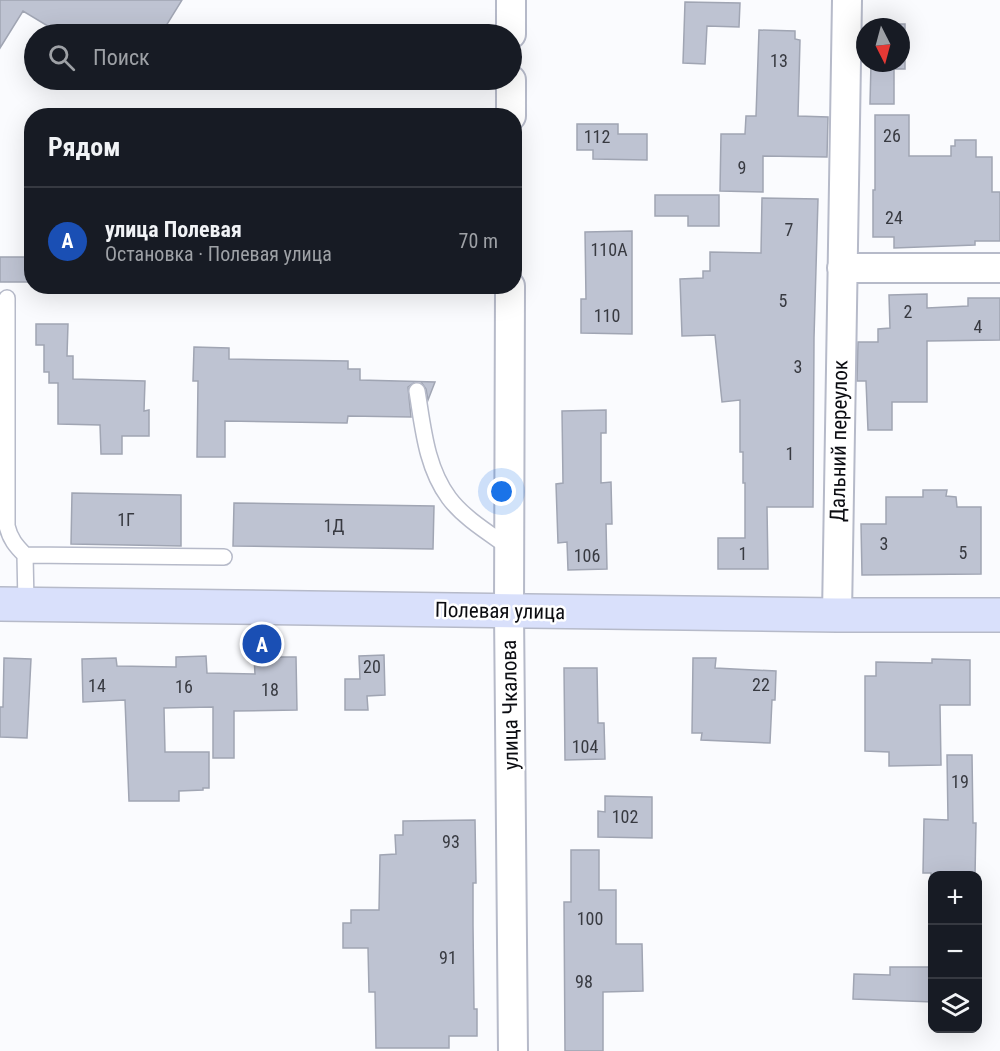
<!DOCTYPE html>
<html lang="ru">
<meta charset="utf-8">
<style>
:root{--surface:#171b24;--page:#242831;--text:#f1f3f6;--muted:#9ea1a6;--line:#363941;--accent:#1a73e8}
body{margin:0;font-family:"Roboto Condensed",sans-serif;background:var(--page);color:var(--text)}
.controls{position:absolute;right:18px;bottom:18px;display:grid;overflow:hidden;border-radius:12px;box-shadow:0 6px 24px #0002}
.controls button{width:54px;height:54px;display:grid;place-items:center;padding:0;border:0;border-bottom:2px solid var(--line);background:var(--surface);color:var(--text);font:30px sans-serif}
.compass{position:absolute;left:856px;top:18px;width:54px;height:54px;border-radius:50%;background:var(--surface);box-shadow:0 6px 24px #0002;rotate:174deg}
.you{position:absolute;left:502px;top:492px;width:21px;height:21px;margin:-15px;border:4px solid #fff;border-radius:50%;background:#1a73e8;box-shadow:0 0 0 9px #1a73e833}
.badge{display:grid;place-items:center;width:39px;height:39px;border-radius:50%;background:var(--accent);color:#fff;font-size:20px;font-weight:700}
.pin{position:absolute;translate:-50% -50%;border:3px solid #fff;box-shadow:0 2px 6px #0006}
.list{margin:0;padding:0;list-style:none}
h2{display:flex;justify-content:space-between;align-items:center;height:78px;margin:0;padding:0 24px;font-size:26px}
h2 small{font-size:20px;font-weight:400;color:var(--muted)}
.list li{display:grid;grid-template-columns:39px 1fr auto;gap:18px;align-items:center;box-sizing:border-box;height:108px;padding:0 24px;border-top:2px solid var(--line)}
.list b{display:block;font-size:22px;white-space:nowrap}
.list p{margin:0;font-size:20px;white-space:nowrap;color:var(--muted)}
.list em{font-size:20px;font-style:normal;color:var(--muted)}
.icon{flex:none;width:33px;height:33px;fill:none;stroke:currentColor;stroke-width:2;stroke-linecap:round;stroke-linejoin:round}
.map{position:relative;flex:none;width:1000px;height:1051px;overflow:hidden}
.search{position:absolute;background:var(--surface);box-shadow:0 6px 24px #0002;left:24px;top:24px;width:498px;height:66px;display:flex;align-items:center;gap:15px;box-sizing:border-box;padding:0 21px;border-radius:33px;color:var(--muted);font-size:22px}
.panel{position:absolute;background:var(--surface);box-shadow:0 6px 24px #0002;left:24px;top:108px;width:498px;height:186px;border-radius:24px}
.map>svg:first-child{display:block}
</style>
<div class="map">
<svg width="1000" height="1051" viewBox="0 0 1000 1051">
<rect width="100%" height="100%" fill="#fafbfe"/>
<!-- building -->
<path fill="#bec3d2" stroke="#a0a5b3" stroke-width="1.5" d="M0,0H182L161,34H61L23,11L0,48Z
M685,2L740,3L739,27L707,26L705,64L683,63Z
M884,24H905V69H894V104H870L871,63H901V27H884Z
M759,30L795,31V39L800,40L798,116L828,117L827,157L763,156V192L720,191L721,134H745L746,116H756Z
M875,115H909V156H951V146H955V140H976V157H992V192H1000V241H975V245L894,248V237H873V190H875Z
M577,124H618V134H647V160L593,159V150H577Z
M655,195H719V226H688V216H655Z
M762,198L818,199L814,338L813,507H767L768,569H718V538H745V483H743V452H740V400L722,402L715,335L682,336L680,279L703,278V271H710V252L761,253Z
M632,231V334L581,333V299H586L585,232Z
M0,257H32V282H0Z
M927,294V308L968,306V298H1000V340L927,341V402H892V430H868L866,381H857L858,342H878V329L890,328L889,295Z
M36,324H68L67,356H73V379L145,381L144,411L149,410V436H122V454H101L100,425L58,424V383H49V372H44V345H36Z
M194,347L229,348V359L348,361V369H360V380L435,382L428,400L426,389L421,382H415L408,387L411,417L348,416L347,423L225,421V457H197L198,381H193Z
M606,410V433H601V483L611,482L612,524H606L607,569L568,570L567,542L558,543L556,484L563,483L562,411Z
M923,490H947L946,496L956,497L957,507H981V574L862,575L861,524H886V497H923Z
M72,493L181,495V546L71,544Z
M234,503L434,506L433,549L233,546Z
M384,655L385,695L367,696L368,710H345V679H360L359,656Z
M206,656L207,673L255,674L254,657H296L297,710L234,711V758H213V707L164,708L165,752H209V788H203V790L179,791V801H129L125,700L83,702L82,659L116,658L117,666L176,667V657Z
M4,658L31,659L27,738L0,737V707H3Z
M693,658H716L715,668L776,671L775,700H772L770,743L701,740L702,733H692Z
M932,659L970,660V705H940L941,765L889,766V752L865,751V676H876V662L932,663Z
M564,668H597L598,723H604L605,759L565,760Z
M947,755H972L973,823H976L975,876H931V873H923L924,819L948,820Z
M605,796L652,797V838L598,837V811L605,812Z
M475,820L476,883H473V925L474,1009H477V1036H449V1048H376L375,992H369L368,948H343V923H351V910H379L380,855L396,854L395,835H403V821Z
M571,850H599V890H616V944H642L643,991L603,992V1051H565L564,902H571Z
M890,967H933V1002L853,999L854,974L890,975Z"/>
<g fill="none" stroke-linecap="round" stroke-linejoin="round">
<!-- service casing -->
<g stroke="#b6bac9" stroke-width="18">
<path id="service" d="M7,298V526C10,539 16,546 25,555L26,604
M417,391C423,427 426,467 449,498C464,518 489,533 510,548
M25,555L224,557"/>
</g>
<!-- minor casing -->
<g stroke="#b6bac9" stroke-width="32">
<path id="minor" d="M511,34V0
M511,116V80
M842,268H1000
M510,286L509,611L513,1051
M837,615L847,0"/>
</g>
<!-- secondary casing -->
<g stroke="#b6bac9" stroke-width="36">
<path id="secondary" d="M0,604L837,615H1000"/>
</g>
<!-- service -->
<use href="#service" stroke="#fff" stroke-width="15"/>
<!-- minor -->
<use href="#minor" stroke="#fff" stroke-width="28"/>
<!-- secondary -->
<use href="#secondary" stroke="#d9e0fb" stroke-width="33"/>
</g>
<g text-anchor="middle" stroke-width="5" stroke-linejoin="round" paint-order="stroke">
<!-- number labels -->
<g font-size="18" fill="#383a41">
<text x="779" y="67">13</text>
<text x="892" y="142">26</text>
<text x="597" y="143">112</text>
<text x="742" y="174">9</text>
<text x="894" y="224">24</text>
<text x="789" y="236">7</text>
<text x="609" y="256">110А</text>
<text x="783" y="307">5</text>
<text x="908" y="318">2</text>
<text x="607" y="322">110</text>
<text x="978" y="333">4</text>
<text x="798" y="373">3</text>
<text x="790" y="460">1</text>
<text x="126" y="526">1Г</text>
<text x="334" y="532">1Д</text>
<text x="884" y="550">3</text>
<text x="963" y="559">5</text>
<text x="743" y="560">1</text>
<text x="587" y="562">106</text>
<text x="372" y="673">20</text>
<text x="761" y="691">22</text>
<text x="97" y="692">14</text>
<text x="184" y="693">16</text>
<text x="270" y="696">18</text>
<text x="585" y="753">104</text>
<text x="960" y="788">19</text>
<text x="625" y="823">102</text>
<text x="451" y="848">93</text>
<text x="590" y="925">100</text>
<text x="448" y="964">91</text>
<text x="584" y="988">98</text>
</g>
<!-- street labels -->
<g font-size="21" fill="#0b0c11" stroke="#fff">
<text transform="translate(839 441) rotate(-89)" y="7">Дальний переулок</text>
<text transform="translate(500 611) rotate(1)" y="7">Полевая улица</text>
<text transform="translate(510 705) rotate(-91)" y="7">улица Чкалова</text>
</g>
</g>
</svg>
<div class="controls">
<button>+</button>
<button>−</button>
<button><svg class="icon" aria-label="layers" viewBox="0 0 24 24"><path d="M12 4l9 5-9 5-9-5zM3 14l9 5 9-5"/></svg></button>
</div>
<svg class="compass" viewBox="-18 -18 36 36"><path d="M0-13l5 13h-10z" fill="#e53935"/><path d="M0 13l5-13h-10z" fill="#9ea1a6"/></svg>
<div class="you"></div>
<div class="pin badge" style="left:262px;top:644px;background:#1a4fb4">A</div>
<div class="search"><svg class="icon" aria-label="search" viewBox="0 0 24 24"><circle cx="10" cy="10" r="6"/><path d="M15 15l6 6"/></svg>Поиск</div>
<section class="panel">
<h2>Рядом<small></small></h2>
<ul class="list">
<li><span class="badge" style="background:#1a4fb4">A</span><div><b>улица Полевая</b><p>Остановка · Полевая улица</p></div><em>70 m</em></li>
</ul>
</section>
</div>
